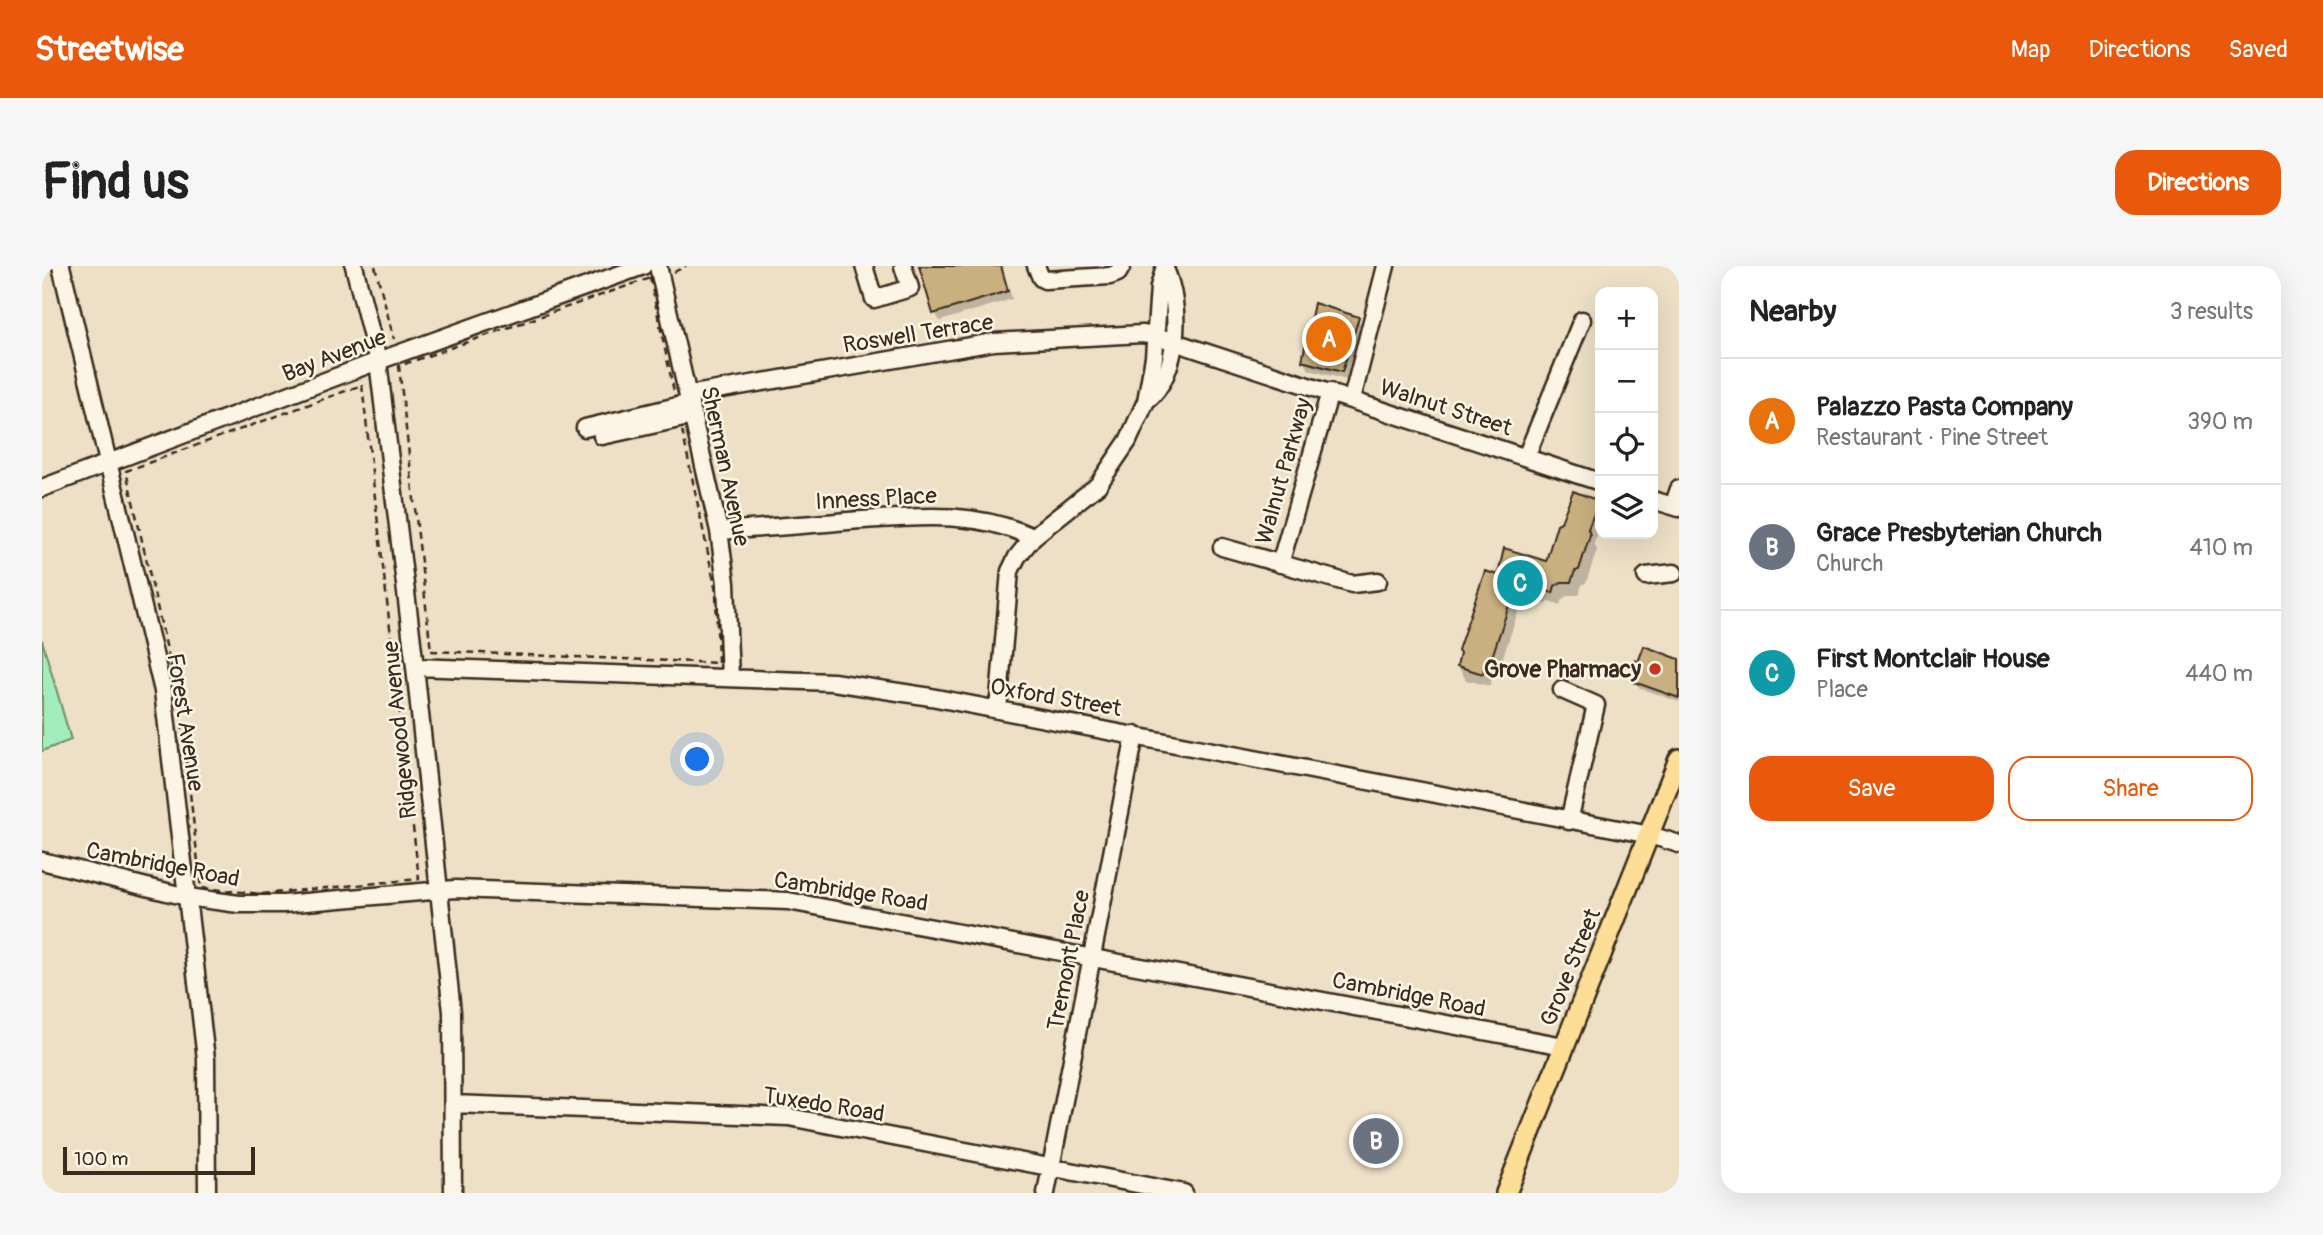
<!DOCTYPE html>
<meta charset="utf-8">
<style>
:root{--surface:#fff;--page:#f6f6f6;--text:#222;--muted:#767676;--line:#e0e0e0;--accent:#ea580c}
body{margin:0;font-family:Pangolin,sans-serif;background:var(--page);color:var(--text)}
.controls{position:absolute;right:21px;top:21px;display:grid;overflow:hidden;border-radius:14px;box-shadow:0 7px 28px #0002}
.controls button{width:63px;height:63px;display:grid;place-items:center;padding:0;border:0;border-bottom:2px solid var(--line);background:var(--surface);color:var(--text);font:35px sans-serif}
.scale{position:absolute;left:21px;bottom:18px;width:192px;box-sizing:border-box;padding-left:7px;border:4px solid #3b2a1e;border-top:0;font-size:19px;line-height:24px;white-space:nowrap;color:#3b2a1e;-webkit-text-stroke:5px #fcf5e5;paint-order:stroke}
.you{position:absolute;left:656px;top:494px;width:24px;height:24px;margin:-18px;border:5px solid #fff;border-radius:50%;background:#1a73e8;box-shadow:0 0 0 10px #1a73e833}
.badge{display:grid;place-items:center;width:46px;height:46px;border-radius:50%;background:var(--accent);color:#fff;font-size:23px;font-weight:700}
.pin{position:absolute;translate:-50% -50%;border:4px solid #fff;box-shadow:0 2px 7px #0006}
.list{margin:0;padding:0;list-style:none}
h2{display:flex;justify-content:space-between;align-items:center;height:91px;margin:0;padding:0 28px;font-size:30px}
h2 small{font-size:23px;font-weight:400;color:var(--muted)}
.list li{display:grid;grid-template-columns:46px 1fr auto;gap:21px;align-items:center;box-sizing:border-box;height:126px;padding:0 28px;border-top:2px solid var(--line)}
.list b{display:block;font-size:26px;white-space:nowrap}
.list p{margin:0;font-size:23px;white-space:nowrap;color:var(--muted)}
.list em{font-size:23px;font-style:normal;color:var(--muted)}
.actions{display:flex;gap:14px;padding:21px 28px}
.actions a{flex:1;padding:16px 0;border:2px solid var(--accent);border-radius:21px;text-align:center;font-size:24px;color:var(--accent)}
.actions .main{background:var(--accent);color:#fff}
.icon{flex:none;width:38px;height:38px;fill:none;stroke:currentColor;stroke-width:2;stroke-linecap:round;stroke-linejoin:round}
.map{position:relative;flex:none;width:1637px;height:927px;overflow:hidden;border-radius:21px}
header{display:flex;align-items:center;gap:42px;box-sizing:border-box;height:98px;padding:0 35px;background:var(--accent);color:#fff}
header strong{font-size:33px}
nav{display:flex;gap:38px;margin-inline-start:auto;font-size:24px}
.intro{display:flex;align-items:center;justify-content:space-between;box-sizing:border-box;height:168px;padding:0 42px}
h1{margin:0;font-size:49px}
.button{padding:18px 32px;border-radius:21px;background:var(--accent);color:#fff;font-size:24px;font-weight:700}
main{display:flex;gap:42px;padding:0 42px}
aside{flex:1;background:var(--surface);border-radius:21px;box-shadow:0 7px 28px #0002}
.map>svg:first-child{display:block}
</style>
<header>
<strong>Streetwise</strong>
<nav><a>Map</a><a>Directions</a><a>Saved</a></nav>
</header>
<div class="intro"><h1>Find us</h1><a class="button">Directions</a></div>
<main>
<div class="map">
<svg width="1637" height="927" viewBox="0 0 1637 927">
<rect width="100%" height="100%" fill="#ede0c7"/>
<filter id="ink" filterUnits="userSpaceOnUse"><feTurbulence type="fractalNoise" baseFrequency=".0143" numOctaves="2"/><feDisplacementMap in="SourceGraphic" scale="14" xChannelSelector="R" yChannelSelector="G"/><feConvolveMatrix kernelMatrix="1 2 1 2 8 2 1 2 1" color-interpolation-filters="sRGB"/></filter>
<g filter="url(#ink)">
<!-- green -->
<path fill="#a3ecbb" stroke="#6f8b6c" stroke-width="2" d="M0,374L29,474L0,485Z"/>
<!-- shadow -->
<path fill="#0003" d="M879,0H960L970,33L898,55L893,47Z
M1315,52L1321,61L1305,114L1267,104L1262,95Z
M1555,237L1558,242V262L1552,277L1555,284L1544,317L1540,318L1537,329H1527L1520,333L1518,339L1507,335L1502,338L1496,336L1494,332L1490,334L1481,331L1456,406L1451,407L1448,420L1424,414L1416,400L1457,311L1505,297Z
M1637,394V436L1598,422L1589,410Z"/>
<!-- building -->
<path fill="#c9b080" stroke="#3b2a1e" stroke-width="2" d="M877,0H959L966,25L891,48Z
M1272,37L1317,51L1300,106L1260,95Z
M1531,225L1557,235L1546,263L1548,269L1537,304L1533,305L1529,316H1520L1513,320L1511,327L1499,323L1494,326L1486,323V319L1482,321L1474,318L1449,394H1444L1441,408L1415,400L1418,387L1416,384L1443,305L1456,309L1462,282L1504,295L1515,258L1519,256Z
M1602,380L1637,393V432L1592,416V412L1587,410L1593,394L1596,396Z"/>
<g fill="none" stroke-linecap="round" stroke-linejoin="round">
<!-- minor casing -->
<g stroke="#3b2a1e" stroke-width="21">
<path id="minor" d="M19,0L121,425L164,793L165,927
M312,0L336,95L373,401L410,746L411,927
M616,0L677,265L684,317L688,412
M822,0L832,33L868,22L861,0
M994,0L999,12L1003,14L1068,10L1076,7L1080,0
M646,129L952,76L1100,68L1114,70L1558,216
M1310,133L1344,0
M1104,135C1138,108 1140,40 1123,3
M543,162L648,137
M560,170L651,150
M1484,191L1540,54
M0,222L336,95L601,0
M1611,234L1637,242
M1631,240L1637,223
M677,265C720,262 763,259 806,255C872,251 929,243 991,271
M1180,281L1310,318L1336,315
M1238,298L1288,126
M1604,310L1632,307
M373,401L791,416L889,431L1608,569L1637,578
M1520,424L1554,439L1527,555
M956,444L968,305L975,291L991,271L1056,219L1086,175L1104,135L1112,91L1117,21L1123,0
M0,595L145,631L197,638H241L413,623L746,635L1522,780
M411,838L747,851L1142,927
M1004,927L1093,469"/>
</g>
<!-- major casing -->
<g stroke="#3b2a1e" stroke-width="24">
<path id="major" d="M1464,927L1637,493"/>
</g>
<!-- path -->
<path stroke="#3b2a1e" stroke-width="2.5" stroke-dasharray="7 5" stroke-linecap="butt" d="M333,0L352,73
M632,6L644,0
M608,12L674,325L676,397L389,385L357,100Z
M320,119L377,613L220,628L159,622L138,440L84,205Z"/>
<!-- minor -->
<use href="#minor" stroke="#fcf5e5" stroke-width="16"/>
<!-- major -->
<use href="#major" stroke="#fcde96" stroke-width="19"/>
</g>
</g>
<!-- markers -->
<circle fill="#c8321e" stroke="#fcf5e5" stroke-width="2.5" cx="1613" cy="403" r="7"/>
<g text-anchor="middle" stroke-width="5" stroke-linejoin="round" paint-order="stroke">
<!-- street labels -->
<g font-size="23" fill="#3b2a1e" stroke="#fcf5e5">
<text transform="translate(876 67) rotate(-9)" y="8">Roswell Terrace</text>
<text transform="translate(292 89) rotate(-21)" y="8">Bay Avenue</text>
<text transform="translate(1404 141) rotate(18)" y="8">Walnut Street</text>
<text transform="translate(684 200) rotate(78)" y="8">Sherman Avenue</text>
<text transform="translate(1241 205) rotate(-74)" y="8">Walnut Parkway</text>
<text transform="translate(834 232) rotate(-3)" y="8">Inness Place</text>
<text transform="translate(1014 431) rotate(10)" y="8">Oxford Street</text>
<text transform="translate(144 456) rotate(81)" y="8">Forest Avenue</text>
<text transform="translate(357 464) rotate(-96)" y="8">Ridgewood Avenue</text>
<text transform="translate(121 598) rotate(11)" y="8">Cambridge Road</text>
<text transform="translate(809 625) rotate(9)" y="8">Cambridge Road</text>
<text transform="translate(1026 694) rotate(-79)" y="8">Tremont Place</text>
<text transform="translate(1528 701) rotate(-68)" y="8">Grove Street</text>
<text transform="translate(1367 728) rotate(11)" y="8">Cambridge Road</text>
<text transform="translate(782 838) rotate(9)" y="8">Tuxedo Road</text>
</g>
<!-- poi labels -->
<g font-size="23" font-weight="bold" fill="#3b2a1e" stroke="#fcf5e5" text-anchor="end">
<text x="1599" y="411">Grove Pharmacy</text>
</g>
</g>
</svg>
<div class="controls">
<button>+</button>
<button>−</button>
<button><svg class="icon" aria-label="locate" viewBox="0 0 24 24"><circle cx="12" cy="12" r="6"/><path d="M12 2v4M12 18v4M2 12h4M18 12h4"/></svg></button>
<button><svg class="icon" aria-label="layers" viewBox="0 0 24 24"><path d="M12 4l9 5-9 5-9-5zM3 14l9 5 9-5"/></svg></button>
</div>
<div class="scale">100 m</div>
<div class="you"></div>
<div class="pin badge" style="left:1287px;top:73px;background:#e8710a">A</div>
<div class="pin badge" style="left:1334px;top:875px;background:#6b7280">B</div>
<div class="pin badge" style="left:1478px;top:317px;background:#0f9aa8">C</div>
</div>
<aside>
<h2>Nearby<small>3 results</small></h2>
<ul class="list">
<li><span class="badge" style="background:#e8710a">A</span><div><b>Palazzo Pasta Company</b><p>Restaurant · Pine Street</p></div><em>390 m</em></li>
<li><span class="badge" style="background:#6b7280">B</span><div><b>Grace Presbyterian Church</b><p>Church</p></div><em>410 m</em></li>
<li><span class="badge" style="background:#0f9aa8">C</span><div><b>First Montclair House</b><p>Place</p></div><em>440 m</em></li>
</ul>
<div class="actions"><a class="main">Save</a><a>Share</a></div>
</aside>
</main>
